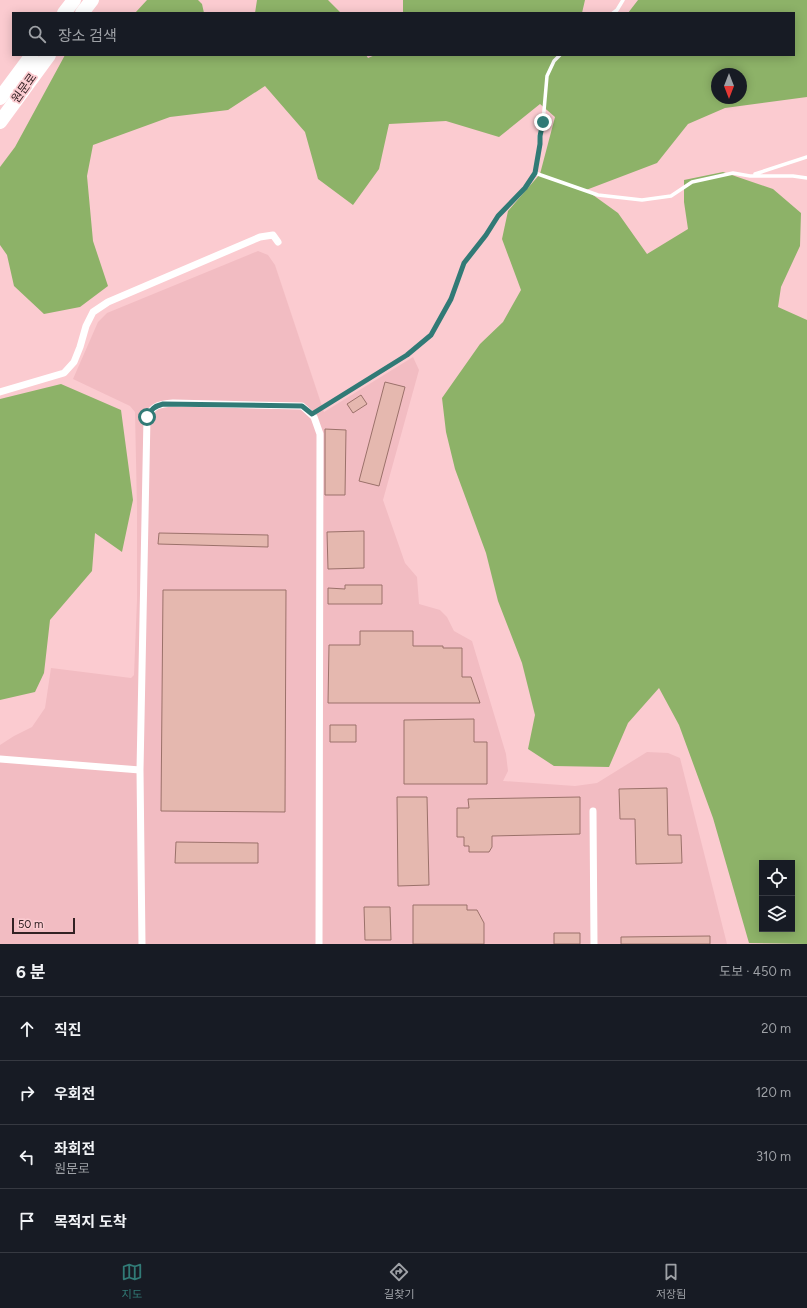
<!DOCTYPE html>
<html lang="ko">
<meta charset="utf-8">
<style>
:root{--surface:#171b24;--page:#242831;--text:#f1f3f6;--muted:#9ea1a6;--line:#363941;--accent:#317a76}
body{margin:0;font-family:Figtree,"Noto Sans KR",sans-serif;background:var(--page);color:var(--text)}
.controls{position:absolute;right:12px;bottom:12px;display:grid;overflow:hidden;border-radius:0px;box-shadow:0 2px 10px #0003}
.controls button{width:36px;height:36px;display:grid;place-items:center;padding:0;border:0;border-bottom:1px solid var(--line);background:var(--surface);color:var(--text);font:20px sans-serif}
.compass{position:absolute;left:711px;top:68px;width:36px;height:36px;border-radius:50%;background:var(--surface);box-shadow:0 2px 10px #0003;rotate:180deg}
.scale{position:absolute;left:12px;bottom:10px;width:63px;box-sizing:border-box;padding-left:4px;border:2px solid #322123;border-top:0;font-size:11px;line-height:14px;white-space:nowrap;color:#322123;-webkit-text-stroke:3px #fbcbd0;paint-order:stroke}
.stop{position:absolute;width:12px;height:12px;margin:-9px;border:3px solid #317a76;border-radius:50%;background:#fff}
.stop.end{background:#317a76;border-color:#fff;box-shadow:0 1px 4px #0008}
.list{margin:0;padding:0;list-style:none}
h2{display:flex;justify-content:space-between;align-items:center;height:52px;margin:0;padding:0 16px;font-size:17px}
h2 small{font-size:13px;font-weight:400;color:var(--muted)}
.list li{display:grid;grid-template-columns:26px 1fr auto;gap:12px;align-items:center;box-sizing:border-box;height:64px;padding:0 16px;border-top:1px solid var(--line)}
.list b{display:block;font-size:15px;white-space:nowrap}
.list p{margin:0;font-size:13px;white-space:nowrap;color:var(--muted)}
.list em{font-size:13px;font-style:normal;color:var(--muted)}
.icon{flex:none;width:22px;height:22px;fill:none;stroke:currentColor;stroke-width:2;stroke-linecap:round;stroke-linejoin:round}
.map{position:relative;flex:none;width:807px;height:944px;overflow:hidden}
.search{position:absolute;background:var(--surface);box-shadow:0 2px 10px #0003;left:12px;right:12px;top:12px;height:44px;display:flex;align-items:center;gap:10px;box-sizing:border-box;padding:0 14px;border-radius:0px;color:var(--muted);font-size:15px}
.sheet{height:308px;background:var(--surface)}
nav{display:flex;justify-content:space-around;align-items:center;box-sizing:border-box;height:56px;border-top:1px solid var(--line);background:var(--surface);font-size:11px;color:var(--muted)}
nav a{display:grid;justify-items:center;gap:2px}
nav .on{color:var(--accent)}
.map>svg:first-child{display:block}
</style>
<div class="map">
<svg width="807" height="944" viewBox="0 0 807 944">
<rect width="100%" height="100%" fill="#fbcbd0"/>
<!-- built -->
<path fill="#f2bcc2" d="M258,251L268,255L275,265L324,412L413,357L419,370L383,500L405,563L417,577L419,604L440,610L447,617L454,631L472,641L506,754L508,771L503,781L575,786L597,783L647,752L668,753L680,758L727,944H0V745L14,736L32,727L45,708L51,668L131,678L134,675L137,600V508L135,412L130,406L73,379L98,322L107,313Z"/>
<!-- forest -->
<path fill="#8db268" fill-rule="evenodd" d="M147,0H198L202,4L204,13H135Z
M257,0H328L341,13H255Z
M403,0H585L582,13H403Z
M638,0H807V97L725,108L688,124L657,163L586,190L618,213L647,254L688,229L684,202V180L723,172L773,189L801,213L800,246L781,287L778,307L807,320V944L749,943L713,818L679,725L659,688L628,723L609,767L554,766L528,749L535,715L522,663L498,601L486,553L455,469L446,432L442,398L480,344L503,322L521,290L502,239L508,211L540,174L555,117L540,104L499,137L446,121L389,124L379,169L353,205L318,179L305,132L265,86L228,110L170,117L93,145L87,176L93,241L108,286L80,307L44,314L14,286L7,255L0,245V167L15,147L65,55H366L368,58L375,55H794V13H628ZM717,74H741V98H717ZM762,863H792V929H762Z
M61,384L121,410L133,500L122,552L95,533L92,571L50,620L44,673L35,692L0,700V399Z"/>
<!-- building -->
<path fill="#e5b8af" stroke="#9b716a" d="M385,382L405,387L379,486L359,481Z
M361,395L367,404L353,413L347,404Z
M325,429L346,430L345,495H325Z
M364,531V568L328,569L327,532Z
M159,533L268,535V547L158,544Z
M345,585H382V604H328V588L345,589Z
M163,590H286L285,812L161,811Z
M360,631H413V646H443V648H462V677H471L480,703H328L329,645H360Z
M474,719V742H487V784H404V720Z
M330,725H356V742H330Z
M667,788L668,835H681L682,863L636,864L635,819H620L619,789Z
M397,797H427L429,885L398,886Z
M580,797V834L492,836V847L489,852H469V846H464V837H457V808H469L468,799Z
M176,842L258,843V863H175Z
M413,905H467V910H477L484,923V944H413Z
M364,907H390L391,940H365Z
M554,933H580V944H554Z
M710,936V944H621V937Z"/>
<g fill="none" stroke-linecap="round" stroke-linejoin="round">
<!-- lane -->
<path stroke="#fff" stroke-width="3.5" d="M613,13L617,10L623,0
M535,173L598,195L642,200L671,196L692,182L733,173L750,176H793L807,178
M755,174L807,157
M312,414L407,355L431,335L451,299L464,263L486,235L498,216L525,188L535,173L540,144L539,136L543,122L547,76L554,61L560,55"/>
<!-- street -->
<path stroke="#fff" stroke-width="7" d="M0,392L64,373L74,362L80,347L86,326L93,312L108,302L260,237L273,235L278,242
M0,759L140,770
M593,811L594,944
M142,944L140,770L147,417C153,405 160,404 173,403L302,406L314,417L320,434L319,944"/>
<!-- highway -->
<path stroke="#fff" stroke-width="14" d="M64,13L74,0
M82,13L92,0
M0,98L32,55
M0,122L49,55"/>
</g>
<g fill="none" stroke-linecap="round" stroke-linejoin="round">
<!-- route -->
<path stroke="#317a76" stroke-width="5" d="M147,417C151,409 155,406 163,404L302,406L312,414L407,355L431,335L451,299L464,263L486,235L498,216L525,188L535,173L540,144V136L543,122"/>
</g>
<g text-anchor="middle" stroke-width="3.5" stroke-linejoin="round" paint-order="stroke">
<!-- street labels -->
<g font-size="12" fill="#322123" stroke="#fbcbd0">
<text transform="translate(24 88) rotate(-54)" y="4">원문로</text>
</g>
</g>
</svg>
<div class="controls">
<button><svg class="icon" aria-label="locate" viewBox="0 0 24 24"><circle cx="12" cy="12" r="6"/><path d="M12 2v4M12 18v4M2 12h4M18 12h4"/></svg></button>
<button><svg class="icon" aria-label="layers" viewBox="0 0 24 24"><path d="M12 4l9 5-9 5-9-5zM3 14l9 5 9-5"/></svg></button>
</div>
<svg class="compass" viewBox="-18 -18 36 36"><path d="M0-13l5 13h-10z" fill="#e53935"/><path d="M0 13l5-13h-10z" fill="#9ea1a6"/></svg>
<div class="scale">50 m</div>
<div class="stop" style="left:147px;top:417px"></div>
<div class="stop end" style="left:543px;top:122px"></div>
<div class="search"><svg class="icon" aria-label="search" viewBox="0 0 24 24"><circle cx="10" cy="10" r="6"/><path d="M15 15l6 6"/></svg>장소 검색</div>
</div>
<section class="sheet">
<h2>6 분<small>도보 · 450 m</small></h2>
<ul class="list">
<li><svg class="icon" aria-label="ahead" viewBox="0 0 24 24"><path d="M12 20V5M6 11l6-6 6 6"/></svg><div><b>직진</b></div><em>20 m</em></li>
<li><svg class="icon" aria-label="right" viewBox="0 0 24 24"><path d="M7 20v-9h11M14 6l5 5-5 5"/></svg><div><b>우회전</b></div><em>120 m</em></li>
<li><svg class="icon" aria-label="left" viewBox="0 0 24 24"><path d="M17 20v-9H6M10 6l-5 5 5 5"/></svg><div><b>좌회전</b><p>원문로</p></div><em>310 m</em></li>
<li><svg class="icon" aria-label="arrive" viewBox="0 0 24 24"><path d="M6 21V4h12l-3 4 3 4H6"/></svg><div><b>목적지 도착</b></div></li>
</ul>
</section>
<nav>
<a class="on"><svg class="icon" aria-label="map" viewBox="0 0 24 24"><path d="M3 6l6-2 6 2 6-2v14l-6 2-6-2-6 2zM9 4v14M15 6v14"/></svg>지도</a>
<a><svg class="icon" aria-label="directions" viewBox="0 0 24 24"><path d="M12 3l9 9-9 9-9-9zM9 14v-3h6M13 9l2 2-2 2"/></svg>길찾기</a>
<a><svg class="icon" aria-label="saved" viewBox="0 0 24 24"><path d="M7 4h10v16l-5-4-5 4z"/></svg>저장됨</a>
</nav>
